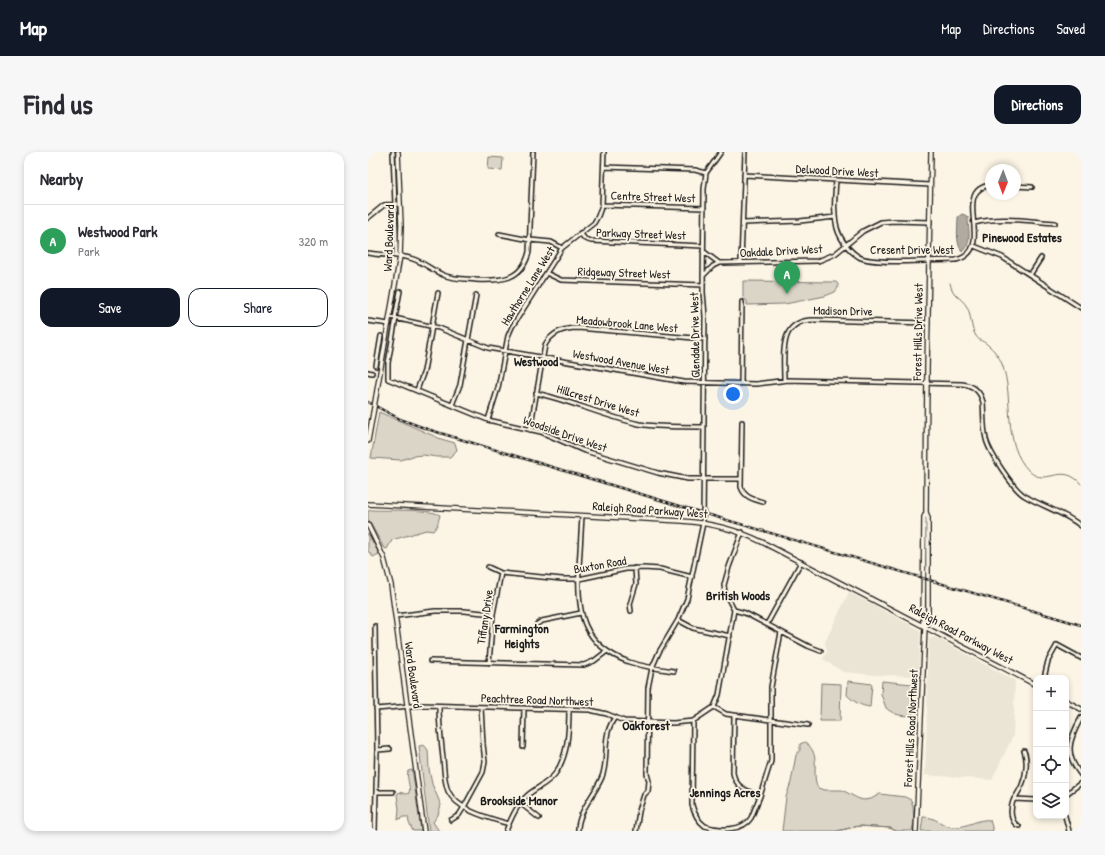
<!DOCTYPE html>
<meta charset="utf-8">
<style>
:root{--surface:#fff;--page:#f7f7f7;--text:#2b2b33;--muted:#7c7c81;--line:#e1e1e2;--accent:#111827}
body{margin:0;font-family:"Patrick Hand",sans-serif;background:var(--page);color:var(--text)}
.controls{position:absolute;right:12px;bottom:12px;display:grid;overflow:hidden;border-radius:8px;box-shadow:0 2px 6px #0003}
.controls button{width:36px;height:36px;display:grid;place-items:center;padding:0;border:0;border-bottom:1px solid var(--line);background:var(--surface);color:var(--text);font:20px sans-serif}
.compass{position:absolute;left:617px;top:12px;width:36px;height:36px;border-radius:50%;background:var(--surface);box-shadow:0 2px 6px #0003;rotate:181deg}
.you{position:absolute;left:365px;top:242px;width:14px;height:14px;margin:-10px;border:3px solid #fff;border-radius:50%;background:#1a73e8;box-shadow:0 0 0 6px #1a73e833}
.badge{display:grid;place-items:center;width:26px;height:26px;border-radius:50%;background:var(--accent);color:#fff;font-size:13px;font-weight:700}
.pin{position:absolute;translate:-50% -33px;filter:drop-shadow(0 1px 2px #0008)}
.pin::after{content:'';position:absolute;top:21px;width:14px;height:12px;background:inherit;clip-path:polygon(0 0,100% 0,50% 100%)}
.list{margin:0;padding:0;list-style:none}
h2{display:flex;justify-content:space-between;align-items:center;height:52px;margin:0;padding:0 16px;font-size:17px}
h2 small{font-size:13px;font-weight:400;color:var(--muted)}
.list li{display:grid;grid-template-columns:26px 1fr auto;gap:12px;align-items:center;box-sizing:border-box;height:72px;padding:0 16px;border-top:1px solid var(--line)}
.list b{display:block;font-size:15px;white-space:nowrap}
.list p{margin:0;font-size:13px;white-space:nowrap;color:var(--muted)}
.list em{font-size:13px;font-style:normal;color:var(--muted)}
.actions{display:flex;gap:8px;padding:12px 16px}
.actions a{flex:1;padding:9px 0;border:1px solid var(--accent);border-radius:12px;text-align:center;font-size:14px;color:var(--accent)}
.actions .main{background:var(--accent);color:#fff}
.icon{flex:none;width:22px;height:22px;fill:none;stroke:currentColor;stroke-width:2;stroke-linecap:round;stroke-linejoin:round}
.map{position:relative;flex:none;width:713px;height:679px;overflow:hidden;border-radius:12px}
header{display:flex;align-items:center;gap:24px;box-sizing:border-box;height:56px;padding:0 20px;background:var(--accent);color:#fff}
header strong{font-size:19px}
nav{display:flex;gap:22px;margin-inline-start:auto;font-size:14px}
.intro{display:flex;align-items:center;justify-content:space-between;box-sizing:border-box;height:96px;padding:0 24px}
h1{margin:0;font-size:28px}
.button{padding:10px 18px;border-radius:12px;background:var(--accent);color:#fff;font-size:14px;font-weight:700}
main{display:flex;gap:24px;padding:0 24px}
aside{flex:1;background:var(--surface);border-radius:12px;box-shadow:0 2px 6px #0003}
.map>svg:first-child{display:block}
</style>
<header>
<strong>Map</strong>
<nav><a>Map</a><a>Directions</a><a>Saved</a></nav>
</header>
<div class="intro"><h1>Find us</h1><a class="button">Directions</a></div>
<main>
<aside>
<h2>Nearby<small></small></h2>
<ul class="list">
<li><span class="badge" style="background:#2e9e5b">A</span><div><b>Westwood Park</b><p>Park</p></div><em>320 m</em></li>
</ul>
<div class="actions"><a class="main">Save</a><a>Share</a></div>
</aside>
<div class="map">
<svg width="713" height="679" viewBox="0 0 713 679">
<rect width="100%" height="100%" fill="#fcf5e5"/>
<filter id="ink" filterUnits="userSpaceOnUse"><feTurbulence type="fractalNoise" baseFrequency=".025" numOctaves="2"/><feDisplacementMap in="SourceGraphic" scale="8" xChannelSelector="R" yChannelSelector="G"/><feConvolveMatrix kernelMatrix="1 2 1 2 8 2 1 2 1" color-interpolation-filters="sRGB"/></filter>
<g filter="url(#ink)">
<!-- built -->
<path fill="#ebe5d6" d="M481,440L550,477L552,481L551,524L508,523L475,520L455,507L459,500L457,490Z
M567,485L647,529L645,584L624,628L557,623L561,488L562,486Z"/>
<!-- green -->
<path fill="#dbd5c8" stroke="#7c7872" d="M121,5L135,6L134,18L120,17Z
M375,129L468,130L470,132V136L467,140L457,144L417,152L379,153V149L375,146Z
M11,260L73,287L87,291L89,298L82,305H69L55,303L45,304L33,308L3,306Z
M4,358C20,359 59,356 72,363L69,374L65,379L58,378L24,388L19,397L16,396L0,367V359Z
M0,381L11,402L5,405L0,399Z
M480,529L504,532L502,555C493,554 486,550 479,543Z
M514,529L544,532L545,533V563C535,565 526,563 518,556L513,542Z
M453,531L473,532L472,569H452Z
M437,590C455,604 442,620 450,636L457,638H474L489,646L495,648L503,647L512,642L537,645L543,648L545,654L546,670L544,679H528L522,676L491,674L469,679H414L418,645L423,630L428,603L432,598V592Z
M56,593L60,598L61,617L64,632L73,653L70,663L65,670L71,679H61L51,594Z
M44,618L45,623L53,679H45L41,671L40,665H35L30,668L31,657L29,643L31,640L38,642L41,641C43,634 38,626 40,619Z
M555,665C568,664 575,676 588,675C599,675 612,666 622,668L625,679H553Z"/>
<!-- water -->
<path fill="#b0aba1" stroke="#75726c" d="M594,62L597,63L600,65C600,76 605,93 594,99C587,91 590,75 590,65Z"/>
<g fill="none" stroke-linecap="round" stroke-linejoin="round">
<!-- stream -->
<path stroke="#75726c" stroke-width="1" d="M582,131C585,146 593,144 599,155C604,164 602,175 608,184C611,189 616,189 620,193C626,198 631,204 634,212C647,246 633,290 661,319C678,336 694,309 713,332
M469,679L491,674L522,676L528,679"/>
<!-- minor casing -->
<g stroke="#1c1c1c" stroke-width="6">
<path id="minor" d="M25,0L28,80V104
M236,15L327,18L338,21
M376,23L562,33
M468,28C467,44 465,60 469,76C472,87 481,99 491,105C506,113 568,108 588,108C630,98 581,38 623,33
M647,34L664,35
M234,53L336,56
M0,66L16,53L29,52
M375,71L432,69L467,65
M606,71C630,64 661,69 687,71
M212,81L217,87L223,89L335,94
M131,82L162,88L183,90L194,96
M606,94L634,105L713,156
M335,99L351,111
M0,101C15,104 31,102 45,107C57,111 66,120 78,124C87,127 98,127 108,128C132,129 154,129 161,100L165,0
M373,110L377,0
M178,121L193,128L335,133
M336,123L345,114L351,111L450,109L467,102L495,79L513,70L526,69L562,70
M662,123L673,106
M22,165L71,176L120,196L316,230L388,232L420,228L594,232C605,233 612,239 615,250C616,262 615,275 618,287C621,300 645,337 657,344C675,355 696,360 713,374
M27,166L32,139
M28,166L20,211V227L120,268L173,280L214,298L290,321L320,327H373
M0,169L21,172
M8,214L13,184
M0,220L4,221
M416,228C416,202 410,167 447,168L560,171
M373,232L374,150
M49,238L56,219L70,141
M168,241C203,249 236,264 271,272C292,276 315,274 336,275
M84,253L92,233L108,143
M120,268L130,236L140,184L144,175L194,96L226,71L230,64L234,53L236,0
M374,270L373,335C377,346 385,347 395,350
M162,278L177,193C184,180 196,176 210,176L337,187
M214,364C213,381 212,398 211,416C209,461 214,493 261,510C276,515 291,517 306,519
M120,415L133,421L194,427H211L258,417L275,416L292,417L324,425
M366,458L377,461L440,494L453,499
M263,459L262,452L268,432L267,416
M28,464L67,459H96L125,462
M310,468L325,476L362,484
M169,472L174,469L213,461
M399,472L433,410
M7,474L9,598L7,679
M62,509L216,513L226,509L239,499
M121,511L125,462L133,421
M676,526L680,509L689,493L713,506
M71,554C71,571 73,588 75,606C76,616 76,629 80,639C90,659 121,666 141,672
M346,555L351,543L366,458L357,441L356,433L361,415L374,380
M8,557L54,553L222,558L239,562L256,569L305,571L325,569L346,555L358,562L440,573
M366,563L365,621C368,636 379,639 392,644
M713,566C701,588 696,602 713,623
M325,569L324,653C326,661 330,669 337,674C351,679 375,679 383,666L392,644L403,609V535L413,480
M155,595L156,556
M9,598L22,597
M9,640H25
M698,642L713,631
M646,647L668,648
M152,651L171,666
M697,664L701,679
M83,668L91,663L96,655L115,620L117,610L115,592L113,555
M651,674C642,671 642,657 645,649C648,644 652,638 654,633C658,624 660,608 656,599
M138,679C144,664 151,648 165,639C172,634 181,630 187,622C200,604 201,579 201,557
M210,679C209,661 227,642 234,625C239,612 237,599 239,585C240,578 243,571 247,565
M268,679L271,659L276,643L280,639L281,629L279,622L280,536L284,516L291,500L310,468L319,447L335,371L337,164L335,140L336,37L338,21L353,0"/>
</g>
<!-- major casing -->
<g stroke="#1c1c1c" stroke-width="6">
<path id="major" d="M8,244L32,104L33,73L30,0
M0,289L5,261
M0,352L314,369C342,371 368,377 394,390L668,533
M0,373L16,406L23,433L56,679
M557,474L555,471L556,365L558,361
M698,549L713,557
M548,679L557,475L560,470V366L558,360L559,217L563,0"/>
</g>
<!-- minor -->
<use href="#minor" stroke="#fcf5e5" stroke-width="3"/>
<!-- major -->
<use href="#major" stroke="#fcf5e5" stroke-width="3.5"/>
<!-- rail casing -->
<g stroke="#1c1c1c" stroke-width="2.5">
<path id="rail" d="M0,250L32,267L59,277L335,361L713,473"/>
</g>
<!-- rail -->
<use href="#rail" stroke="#fcf5e5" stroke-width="1" stroke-dasharray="3" stroke-linecap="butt"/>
<!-- major-bridge casing -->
<g stroke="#1c1c1c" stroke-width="6" stroke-linecap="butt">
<path id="major-bridge" d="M5,261L8,244"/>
</g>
<!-- major-bridge -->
<use href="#major-bridge" stroke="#fcf5e5" stroke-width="3.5"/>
</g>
</g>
<g text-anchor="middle" stroke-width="3.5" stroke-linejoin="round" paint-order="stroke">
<!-- street labels -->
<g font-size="12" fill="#1c1c1c" stroke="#fcf5e5">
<text transform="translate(469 19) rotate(3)" y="4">Delwood Drive West</text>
<text transform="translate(285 45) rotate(2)" y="4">Centre Street West</text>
<text transform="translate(273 82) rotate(2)" y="4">Parkway Street West</text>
<text transform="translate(21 86) rotate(-88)" y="4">Ward Boulevard</text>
<text x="544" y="102">Cresent Drive West</text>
<text transform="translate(413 99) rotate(-3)" y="4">Oakdale Drive West</text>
<text transform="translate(256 121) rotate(2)" y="4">Ridgeway Street West</text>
<text transform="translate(160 134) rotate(-58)" y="4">Hawthorne Lane West</text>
<text transform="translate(475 159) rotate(1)" y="4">Madison Drive</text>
<text transform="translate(259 172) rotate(5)" y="4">Meadowbrook Lane West</text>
<text transform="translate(550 180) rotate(-89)" y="4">Forest Hills Drive West</text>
<text transform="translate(327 183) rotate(-91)" y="4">Glendale Drive West</text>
<text transform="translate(253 210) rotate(10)" y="4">Westwood Avenue West</text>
<text transform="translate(230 249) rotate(17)" y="4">Hillcrest Drive West</text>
<text transform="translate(197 282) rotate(19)" y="4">Woodside Drive West</text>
<text transform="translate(282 358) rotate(4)" y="4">Raleigh Road Parkway West</text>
<text transform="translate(232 413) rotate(-10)" y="4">Buxton Road</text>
<text transform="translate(117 465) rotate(-82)" y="4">Tiffany Drive</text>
<text transform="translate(593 482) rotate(28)" y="4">Raleigh Road Parkway West</text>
<text transform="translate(45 523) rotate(82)" y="4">Ward Boulevard</text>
<text transform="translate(169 548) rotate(2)" y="4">Peachtree Road Northwest</text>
<text transform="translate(543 576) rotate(-87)" y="4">Forest Hills Road Northwest</text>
</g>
<!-- neighbourhood labels -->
<g font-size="13" font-weight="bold" fill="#1c1c1c" stroke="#fcf5e5">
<text x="654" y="90">Pinewood Estates</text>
<text x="168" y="214">Westwood</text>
<text x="370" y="448">British Woods</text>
<text x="154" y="481">Farmington<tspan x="154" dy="15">Heights</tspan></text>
<text x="278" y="578">Oakforest</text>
<text x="357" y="645">Jennings Acres</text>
<text x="151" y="653">Brookside Manor</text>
</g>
</g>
</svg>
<div class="controls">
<button>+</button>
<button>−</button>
<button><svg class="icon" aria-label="locate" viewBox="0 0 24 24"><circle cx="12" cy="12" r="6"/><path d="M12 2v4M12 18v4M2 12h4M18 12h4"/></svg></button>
<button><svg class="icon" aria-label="layers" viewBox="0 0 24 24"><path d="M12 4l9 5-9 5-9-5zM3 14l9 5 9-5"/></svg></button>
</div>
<svg class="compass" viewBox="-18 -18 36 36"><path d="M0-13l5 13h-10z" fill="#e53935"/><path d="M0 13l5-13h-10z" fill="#7c7c81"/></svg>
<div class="you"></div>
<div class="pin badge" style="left:419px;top:142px;background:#2e9e5b">A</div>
</div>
</main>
